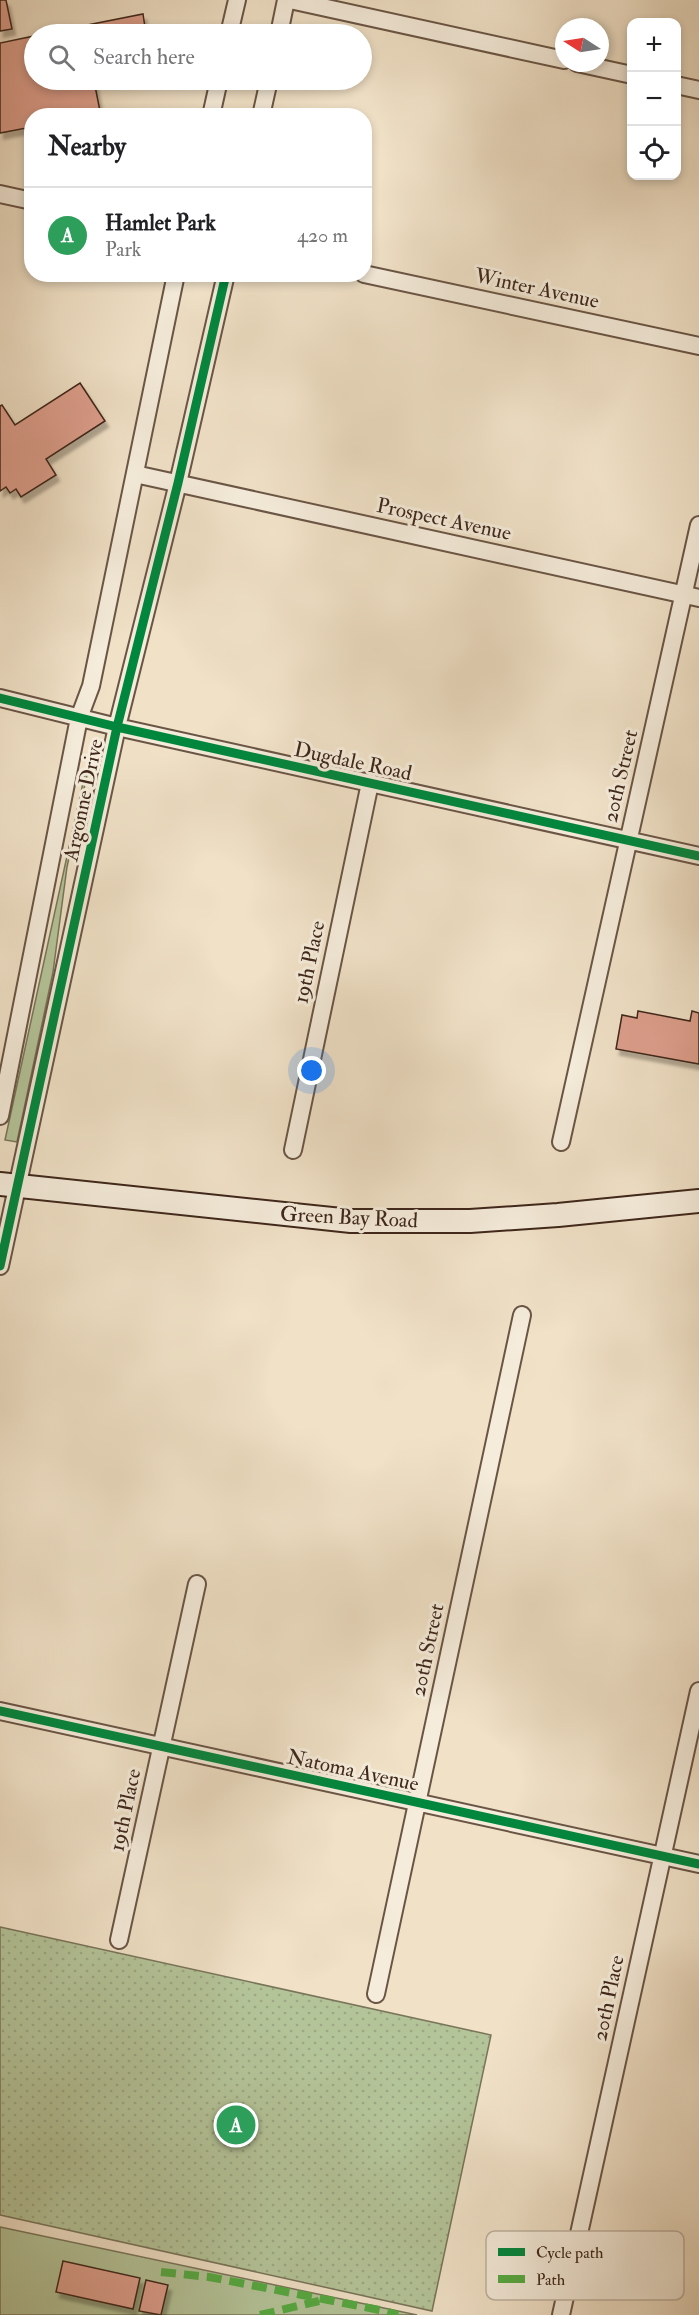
<!DOCTYPE html>
<meta charset="utf-8">
<style>
:root{--surface:#fff;--page:#f6f6f6;--text:#202124;--muted:#757577;--line:#e0e0e0;--accent:#8f2418}
body{margin:0;font-family:"IM FELL Double Pica",serif;background:var(--page);color:var(--text)}
.controls{position:absolute;right:18px;top:18px;display:grid;overflow:hidden;border-radius:12px;box-shadow:0 3px 9px #0003}
.controls button{width:54px;height:54px;display:grid;place-items:center;padding:0;border:0;border-bottom:2px solid var(--line);background:var(--surface);color:var(--text);font:30px sans-serif}
.compass{position:absolute;left:555px;top:18px;width:54px;height:54px;border-radius:50%;background:var(--surface);box-shadow:0 3px 9px #0003;rotate:282deg}
.you{position:absolute;left:312px;top:1071px;width:21px;height:21px;margin:-15px;border:4px solid #fff;border-radius:50%;background:#1a73e8;box-shadow:0 0 0 9px #1a73e833}
.badge{display:grid;place-items:center;width:39px;height:39px;border-radius:50%;background:var(--accent);color:#fff;font-size:20px;font-weight:700}
.pin{position:absolute;translate:-50% -50%;border:3px solid #fff;box-shadow:0 2px 6px #0006}
.list{margin:0;padding:0;list-style:none}
h2{display:flex;justify-content:space-between;align-items:center;height:78px;margin:0;padding:0 24px;font-size:26px}
h2 small{font-size:20px;font-weight:400;color:var(--muted)}
.list li{display:grid;grid-template-columns:39px 1fr auto;gap:18px;align-items:center;box-sizing:border-box;height:96px;padding:0 24px;border-top:2px solid var(--line)}
.list b{display:block;font-size:22px;white-space:nowrap}
.list p{margin:0;font-size:20px;white-space:nowrap;color:var(--muted)}
.list em{font-size:20px;font-style:normal;color:var(--muted)}
.icon{flex:none;width:33px;height:33px;fill:none;stroke:currentColor;stroke-width:2;stroke-linecap:round;stroke-linejoin:round}
.map{position:relative;flex:none;width:699px;height:2315px;overflow:hidden}
.search{position:absolute;background:var(--surface);box-shadow:0 3px 9px #0003;left:24px;top:24px;width:348px;height:66px;display:flex;align-items:center;gap:15px;box-sizing:border-box;padding:0 21px;border-radius:33px;color:var(--muted);font-size:22px}
.panel{position:absolute;background:var(--surface);box-shadow:0 3px 9px #0003;left:24px;top:108px;width:348px;height:174px;border-radius:24px}
.map>svg:first-child{display:block}
</style>
<div class="map">
<svg width="699" height="2315" viewBox="0 0 699 2315">
<defs>
<pattern id="park-dots" width="8" height="8" patternUnits="userSpaceOnUse" patternTransform="scale(1.5)"><rect width="8" height="8" fill="#b4c499"/><path d="M2 2h.1M6 6h.1" fill="none" stroke="#9ca883" stroke-width="1.8" stroke-linecap="round"/></pattern>
<filter id="shadow"><feDropShadow dx="3.5" dy="6" stdDeviation="1.5" flood-color="#0004"/></filter>
</defs>
<rect width="100%" height="100%" fill="#f0e1c7"/>
<filter id="stains"><feTurbulence type="fractalNoise" baseFrequency=".00333" numOctaves="4"/><feColorMatrix values="0 0 0 0 .2 0 0 0 0 .09 0 0 0 0 .02 0 0 0 .5 -.17"/></filter>
<radialGradient id="worn" r=".72"><stop offset=".6" stop-color="#630" stop-opacity="0"/><stop offset="1" stop-color="#630" stop-opacity=".3"/></radialGradient>
<!-- grass -->
<path fill="#b4c499" stroke="#79755a" stroke-width="1.5" d="M90,751L92,752L67,867L53,972L17,1142L5,1140Z
M0,2227L417,2315H0Z"/>
<!-- park -->
<path fill="url(#park-dots)" stroke="#79755a" stroke-width="1.5" d="M0,1927L491,2035L432,2311L0,2215Z"/>
<!-- building -->
<path fill="#de9f8d" stroke="#3e261a" stroke-width="1.5" filter="url(#shadow)" d="M0,0H6L12,29L0,31Z
M143,14L146,34H42Z
M34,36V80H104L94,81L101,116H32V127L0,133V43Z
M80,383L105,421L46,459L56,475L21,497L16,489L10,493L6,487L0,491V406L2,405L15,425Z
M638,1011L690,1021L692,1011L699,1013V1064L616,1049L622,1015L637,1018Z
M63,2261L140,2278L133,2309L56,2292Z
M146,2280L168,2285L161,2315L139,2311Z"/>
<g fill="none" stroke-linecap="round" stroke-linejoin="round">
<!-- minor casing -->
<g stroke="#6a5545" stroke-width="20">
<path id="minor" d="M290,0L564,60
M229,34L237,0
M279,34L286,0
M577,63L632,75
M676,85L699,90
M211,116L219,80
M261,116L269,80
M0,194L32,201
M364,274L699,346
M135,474L699,598
M0,698L117,727L699,856
M0,1116L79,718L91,686L176,274
M561,1142L699,525
M293,1150L370,783
M0,1266L117,727L178,483L226,274
M0,1711L699,1864
M119,1940L197,1584
M376,1994L522,1315
M561,2315L699,1691"/>
</g>
<!-- secondary casing -->
<g stroke="#3e261a" stroke-width="26">
<path id="secondary" d="M0,1184L351,1221H470L558,1215L699,1201"/>
</g>
<!-- minor -->
<use href="#minor" stroke="#f5ecdb" stroke-width="16"/>
<!-- secondary -->
<use href="#secondary" stroke="#f5ecdb" stroke-width="22"/>
<!-- quiet -->
<path stroke="#55aa42" stroke-width="8" stroke-dasharray="15 8" stroke-linecap="butt" d="M161,2272L209,2277L385,2311L398,2315
M260,2315L319,2301"/>
<!-- cycleway casing -->
<g stroke="#f5ecdb" stroke-width="13">
<path id="cycleway" d="M0,698L117,727L699,856
M0,1266L117,727L178,483L226,274
M0,1711L699,1864"/>
</g>
<!-- cycleway -->
<use href="#cycleway" stroke="#00873e" stroke-width="9"/>
</g>
<g text-anchor="middle" stroke-width="6" stroke-linejoin="round" paint-order="stroke">
<!-- street labels -->
<g font-size="21" fill="#3e261a" stroke="#f5ecdb">
<text transform="translate(537 288) rotate(12)" y="7">Winter Avenue</text>
<text transform="translate(444 519) rotate(12)" y="7">Prospect Avenue</text>
<text transform="translate(353 761) rotate(12)" y="7">Dugdale Road</text>
<text transform="translate(620 776) rotate(-77)" y="7">20th Street</text>
<text transform="translate(83 800) rotate(-78)" y="7">Argonne Drive</text>
<text transform="translate(309 962) rotate(-78)" y="7">19th Place</text>
<text transform="translate(349 1217) rotate(3)" y="7">Green Bay Road</text>
<text transform="translate(427 1650) rotate(-78)" y="7">20th Street</text>
<text transform="translate(353 1770) rotate(12)" y="7">Natoma Avenue</text>
<text transform="translate(125 1810) rotate(-78)" y="7">19th Place</text>
<text transform="translate(608 1998) rotate(-78)" y="7">20th Place</text>
</g>
</g>
<!-- legend -->
<rect x="486" y="2231" width="198" height="69" rx="9" fill="#f5ecdb" stroke="#beb1a1" stroke-width="1.5"/>
<rect x="498" y="2248" width="27" height="8" fill="#00873e"/>
<rect x="498" y="2275" width="27" height="8" fill="#55aa42"/>
<g font-size="16" fill="#3e261a">
<text x="536" y="2258">Cycle path</text>
<text x="536" y="2285">Path</text>
</g>
<rect width="100%" height="100%" filter="url(#stains)"/>
<rect width="100%" height="100%" fill="url(#worn)"/>
</svg>
<div class="controls">
<button>+</button>
<button>−</button>
<button><svg class="icon" aria-label="locate" viewBox="0 0 24 24"><circle cx="12" cy="12" r="6"/><path d="M12 2v4M12 18v4M2 12h4M18 12h4"/></svg></button>
</div>
<svg class="compass" viewBox="-18 -18 36 36"><path d="M0-13l5 13h-10z" fill="#e53935"/><path d="M0 13l5-13h-10z" fill="#757577"/></svg>
<div class="you"></div>
<div class="pin badge" style="left:236px;top:2125px;background:#2e9e5b">A</div>
<div class="search"><svg class="icon" aria-label="search" viewBox="0 0 24 24"><circle cx="10" cy="10" r="6"/><path d="M15 15l6 6"/></svg>Search here</div>
<section class="panel">
<h2>Nearby<small></small></h2>
<ul class="list">
<li><span class="badge" style="background:#2e9e5b">A</span><div><b>Hamlet Park</b><p>Park</p></div><em>420 m</em></li>
</ul>
</section>
</div>
